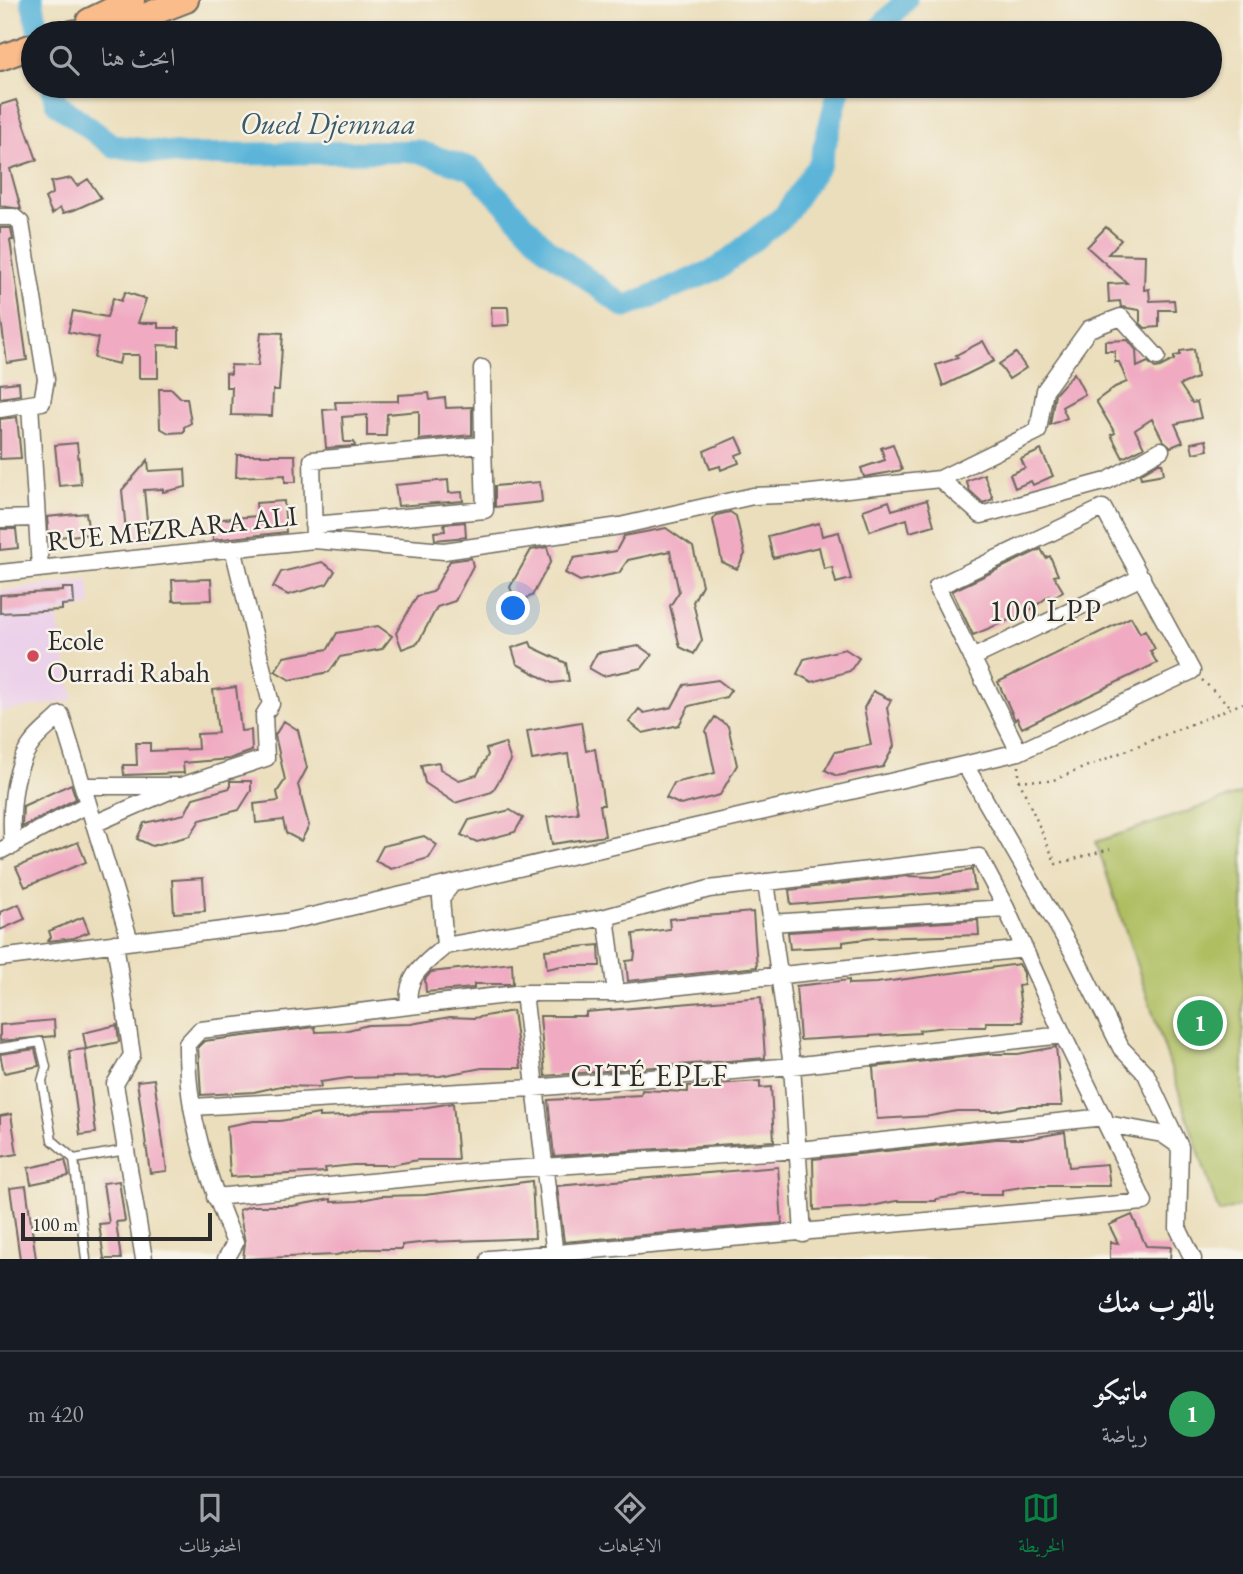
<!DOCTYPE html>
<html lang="ar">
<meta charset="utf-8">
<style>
:root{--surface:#171b24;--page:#242831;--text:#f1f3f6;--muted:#9ea1a6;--line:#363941;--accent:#0b8043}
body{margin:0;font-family:"EB Garamond",Amiri,serif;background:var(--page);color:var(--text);direction:rtl}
.scale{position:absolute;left:21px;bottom:18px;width:191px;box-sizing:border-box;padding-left:7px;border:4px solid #2b2b2b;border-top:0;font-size:19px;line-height:24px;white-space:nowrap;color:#2b2b2b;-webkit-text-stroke:5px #f7f3e8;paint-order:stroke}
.you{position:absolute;left:514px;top:609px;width:24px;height:24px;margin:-18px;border:5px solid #fff;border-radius:50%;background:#1a73e8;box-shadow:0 0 0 10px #1a73e833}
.badge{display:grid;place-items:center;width:46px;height:46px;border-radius:50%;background:var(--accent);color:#fff;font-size:23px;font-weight:700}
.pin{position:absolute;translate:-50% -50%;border:4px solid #fff;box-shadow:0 2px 7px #0006}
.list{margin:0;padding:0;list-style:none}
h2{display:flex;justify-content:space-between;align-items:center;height:91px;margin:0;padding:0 28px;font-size:30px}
h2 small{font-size:23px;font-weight:400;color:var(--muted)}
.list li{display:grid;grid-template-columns:46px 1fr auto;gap:21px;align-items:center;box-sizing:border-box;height:126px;padding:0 28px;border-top:2px solid var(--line)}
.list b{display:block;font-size:26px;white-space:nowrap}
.list p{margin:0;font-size:23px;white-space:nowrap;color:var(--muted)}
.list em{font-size:23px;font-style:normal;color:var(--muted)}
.icon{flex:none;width:38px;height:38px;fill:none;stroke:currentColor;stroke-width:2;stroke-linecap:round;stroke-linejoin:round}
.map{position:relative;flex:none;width:1243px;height:1259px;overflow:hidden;direction:ltr}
.search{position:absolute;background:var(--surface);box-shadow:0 2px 5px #0004;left:21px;right:21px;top:21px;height:77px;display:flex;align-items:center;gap:18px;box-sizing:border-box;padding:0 24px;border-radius:38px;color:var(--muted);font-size:26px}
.sheet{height:217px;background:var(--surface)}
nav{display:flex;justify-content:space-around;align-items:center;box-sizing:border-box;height:98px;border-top:2px solid var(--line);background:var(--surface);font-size:19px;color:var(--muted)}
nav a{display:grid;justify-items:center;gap:4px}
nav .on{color:var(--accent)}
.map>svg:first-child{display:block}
</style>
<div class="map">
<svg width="1243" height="1259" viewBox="0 0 1243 1259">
<rect width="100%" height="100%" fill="#f7f3e8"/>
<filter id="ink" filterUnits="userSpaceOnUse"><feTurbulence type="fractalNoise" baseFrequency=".0143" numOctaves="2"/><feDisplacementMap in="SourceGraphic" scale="14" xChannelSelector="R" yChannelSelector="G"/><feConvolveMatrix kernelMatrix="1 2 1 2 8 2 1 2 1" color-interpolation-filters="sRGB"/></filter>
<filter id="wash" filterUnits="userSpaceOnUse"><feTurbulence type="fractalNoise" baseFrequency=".00686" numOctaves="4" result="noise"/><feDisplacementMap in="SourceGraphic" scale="28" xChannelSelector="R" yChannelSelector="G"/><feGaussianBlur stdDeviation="1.57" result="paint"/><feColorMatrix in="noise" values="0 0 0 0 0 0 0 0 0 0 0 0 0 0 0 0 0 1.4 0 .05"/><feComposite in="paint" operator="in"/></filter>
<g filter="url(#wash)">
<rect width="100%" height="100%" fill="#ebdebc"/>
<!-- built -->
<path fill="#ecd1ea" d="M89,579L91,606L56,613L74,700L0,712V591Z"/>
<!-- green -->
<path fill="#aebe61" stroke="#6c7446" stroke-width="2" d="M1243,793V1205L1219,1213L1096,842Z"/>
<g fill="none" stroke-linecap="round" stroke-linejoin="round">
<!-- river -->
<path stroke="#5bb5d9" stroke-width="23" d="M32,0L39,33
M875,33L906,0
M52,86L56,103L113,146L185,155L417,151L472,169L547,249L625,307L717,269L784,216L820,163L840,86"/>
</g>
<g id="blocks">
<!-- building -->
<path fill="#f0abc3" d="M16,100L37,160L10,169L21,209L0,206V105Z
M71,178L77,186L88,179L101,198L74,210L63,213L60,208L52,214L45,198L53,193L51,182Z
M1106,227L1121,240L1108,254L1145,255L1144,290L1149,289L1150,301L1174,300L1175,310H1159V327L1145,328L1140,323V310L1121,307L1120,301L1109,302L1108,284L1127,283L1087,247Z
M0,228H11L13,240H10L27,360L7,363L0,313Z
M125,292L146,299L138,323H158V328H179V346L158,345V378H139V355H121L119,364L94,358L98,338L68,332L73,311L107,317L113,298L121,301Z
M491,307H508L509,325L492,326Z
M261,332L283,333L279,390H273L272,416L231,415L232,387H226V373L231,374V365L258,366Z
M1128,340L1136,350L1137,367L1148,362L1155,368L1160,367L1174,360V356L1180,355V351L1194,349L1197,378L1180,385L1192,403L1197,402L1201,418L1175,424L1183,442L1171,447L1163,440L1152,419L1135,430L1144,447L1123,458L1111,435L1115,433L1096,401L1115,387L1127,382L1119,362H1115V351H1105V341Z
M983,341L994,361L943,386L936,365L958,358L956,355Z
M1016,353L1026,368L1009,379L999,364Z
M1074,373L1085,394L1062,407L1067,418L1050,425L1055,394Z
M19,382L20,395L0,398V384Z
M159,389H172L181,398H187L191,423L184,427V432L169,433L160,428Z
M429,393L430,400L445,398L446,408L472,407V435L419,440V411L387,414L386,436H367V415L342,417L344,442H354L355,446L326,448L323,410L336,409L335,402L398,401V395Z
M17,417L21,458L0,459V419Z
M737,437L744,452L736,455L739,463L721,470L720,466L710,469L704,451Z
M1206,440L1208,450L1193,453L1191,443Z
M77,443L81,484L59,486L55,445Z
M893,444L902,470L864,477L861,468L885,460L881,448Z
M1041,450L1053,476L1033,485L1031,481L1015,488L1010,474L1025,468L1021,459Z
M237,455H295L296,482H285V475L236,477Z
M148,460L149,471L185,469L186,487L163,492V489L144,490L149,540L127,542L122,490Z
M1159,463H1162L1164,474L1141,478L1140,474Z
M984,474L993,499L983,503L970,491L966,481Z
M448,480L449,493L462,492L463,501L398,506L395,485Z
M540,482L542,502L495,507V486Z
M927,500L934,525L910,532L907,519L870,531L863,510L889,501L892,510Z
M284,501L286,532L213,540L211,520L257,516L256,503Z
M730,512L736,516L745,554L737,569L722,562L713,520L717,515Z
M86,513L89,534L49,538L47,517Z
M465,522L466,537L435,540L434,532L445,531L444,524Z
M819,523L822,536L839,532L851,579L836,583L832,567L824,569L819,547L773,558L768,536Z
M666,528L693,547L702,585L693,602L702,640L694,654L680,647L670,606L679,592L670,551L628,560L619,573L580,581L565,573L574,558L616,551L624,536Z
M0,529H16L18,548L0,550Z
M547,547L551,561L532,596L516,602L510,587L531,550Z
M1041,549L1046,558L1050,556L1058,575L1054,576L1063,591L1051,599L1049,596L1026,613L973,635L952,591Z
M471,558L473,566L455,601L437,607L418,643L402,649L396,633L417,596L433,592L450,561Z
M322,562L335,571L327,584L288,595L273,587L281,572Z
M211,579L212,600L173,601L172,580Z
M63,588H73L74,604L62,605V610L0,613V595L63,591Z
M1131,617L1140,633L1145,630L1155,649L1150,651L1157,663L1022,728L1017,718L1015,720L998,682Z
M378,626L392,636L382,649L340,657L329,672L290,680L275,671L284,657L328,649L337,633Z
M530,642L532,647L566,663L569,681L552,683L517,664L512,648Z
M639,646L652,655L642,668L603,676L589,668L597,653Z
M845,649L859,658L850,671L812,682L797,674L804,659Z
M718,680L731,690L726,697L689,706L679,725L643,733L629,722L639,709L644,713L672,707L684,685Z
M236,687L241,731L251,730L252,751L229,759L183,763L184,773L124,775L123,765H137L136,743H150V751L198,749L197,734L218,733L213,690Z
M873,691L891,700L887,708L894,746L883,767L837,776L825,770L835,752L871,745L864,708Z
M715,717L728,726L737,765L720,795L681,805L666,798L674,783L715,773L706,731Z
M284,721L298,730L307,768L298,785L309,826L301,841L286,833L283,820L256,823L254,804L279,801L277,792L285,780L275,735Z
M581,722L586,751L595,749L604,805H600L605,836L552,844L547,817L578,813L568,754L532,760L527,731Z
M505,743L511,761L492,792L455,803L425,783L421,765L439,762L440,769L459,780L477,775L488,755L486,749Z
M230,781H251V791L239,810L200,820L190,836L152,846L137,839L144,823L185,814L193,798L230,788Z
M71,784L76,799L22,827L23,806Z
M510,810L523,818L515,832L477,842L461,835L469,820Z
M424,836L437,845L429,858L391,869L375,861L383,846Z
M78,842L86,862L25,887L16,867Z
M972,870L975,890L791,905L789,890L907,876L934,877Z
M203,878L205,911L174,913L172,880Z
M19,904L25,919L0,930V912Z
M753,912L757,967L628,981L626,961L634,960L635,953L633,934L670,929L669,919Z
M83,917L89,932L74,938L48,941L51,937L49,931Z
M978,920L979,935L873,938L843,942V946L790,949L788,932Z
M599,945L600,966H561L547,969L545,950Z
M512,963L513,984H474V988L426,992L425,979L431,972Z
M1019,964L1024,973V985L1018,986L1023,1022H986V1027H947L919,1030L920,1033L800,1040L796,986L849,980V984L876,983Z
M761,997L765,1058L545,1076L540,1016H586V1012Z
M513,1011L521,1068H482L440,1076L348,1078L320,1082L321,1087L281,1086L254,1092L201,1095L198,1047L204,1041L315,1027L316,1032L344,1031L368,1025L411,1024L450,1017L474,1018Z
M54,1020L55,1036L0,1041V1025Z
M117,1025L119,1042L86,1049L83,1033Z
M1056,1047L1062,1106H1023L996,1111H957L930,1116L877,1119L873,1067L988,1054H1018Z
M35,1049L39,1066L4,1073L0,1054Z
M85,1049L96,1133L80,1135L69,1051Z
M154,1079L167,1171L150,1173L137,1081Z
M760,1081V1088L771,1087L774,1141L554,1156L548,1100L641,1095L642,1090L688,1092V1086Z
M453,1103L458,1160H418L392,1165H353L325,1168L326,1172L230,1177L227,1126L254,1121H280L319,1114V1117L348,1116L372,1110L415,1109Z
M11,1114L17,1154L0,1157V1116Z
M1065,1132L1069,1167L1107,1164L1110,1186H1029L1002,1190V1195H963L936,1199V1201H896L867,1207L814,1210L813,1159L996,1139H1026Z
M65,1160L69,1176L31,1184L28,1168Z
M778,1167L782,1223L564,1242L557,1186Z
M119,1181L125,1221L116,1222L121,1259H104L99,1224L109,1223L103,1183Z
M532,1181L535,1238L429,1242L402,1245V1249H363L336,1255L243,1259L245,1243L239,1210L251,1206H292L331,1199V1202L357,1201L381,1196L425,1195Z
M26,1186L36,1259H20L10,1188Z
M1132,1215L1146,1246L1171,1247L1170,1259H1110V1242L1118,1243L1109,1225Z"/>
</g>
</g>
<g filter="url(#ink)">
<use href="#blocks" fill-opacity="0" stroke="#6e6a5e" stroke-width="2"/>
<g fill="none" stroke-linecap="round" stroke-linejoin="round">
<!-- lane casing -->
<g stroke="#6e6a5e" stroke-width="11">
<path id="lane" d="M0,1048L40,1042L46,1067L42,1081L52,1140L74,1159
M86,1259L74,1159L126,1150"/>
</g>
<!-- street casing -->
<g stroke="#6e6a5e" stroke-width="19">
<path id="street" d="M0,217H14L21,223L46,379L42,402L0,409
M30,404L40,569
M940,479L981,515L1107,481L1161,450
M0,519L37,518
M313,525L485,510L483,445
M314,540L444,551L620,526L753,496L802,494L940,479L1038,431L1045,390L1089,329L1121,317L1157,357
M0,573L314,540L312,460L483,445L482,368
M972,658L1142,577
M965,765L1075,956L1121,1048L1146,1074L1180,1147L1178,1228L1193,1259
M83,786H181L266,758L264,715L271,704L233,548
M94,824L176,788
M13,846C10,816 12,771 30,746C38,734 51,725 61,715L130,941
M0,851L88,804
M766,882L792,1066L803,1234
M452,884L441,898L445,946L606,917L709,889L979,857L1006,908
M606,917L616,993
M115,943L132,1055L115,1084L144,1259
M0,958L286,922L1019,752L1192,671L1103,508L937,587L1019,752
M524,993L555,1256
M409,1005C405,975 425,964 445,946
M192,1107L533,1088L792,1066L1063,1035
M1107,1124L1162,1134L1178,1145
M215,1197L482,1171L799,1150L1104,1117
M226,1259L235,1243C208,1180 186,1113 187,1044L200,1030L524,993H616L1025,949
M489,1259L1144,1202L1063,1035L1006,908L770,923"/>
</g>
<!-- primary casing -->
<g stroke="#6e6a5e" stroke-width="28">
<path id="primary" d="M89,21L132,0
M72,33L129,22L186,0
M0,58L33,46"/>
</g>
<!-- path -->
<path stroke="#6e6a5e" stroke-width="2.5" stroke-dasharray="2 5" stroke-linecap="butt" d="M1202,680L1231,707
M1019,766V780L1056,864L1110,849
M1019,780L1051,781L1243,703"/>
<!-- lane -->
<use href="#lane" stroke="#fff" stroke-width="8"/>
<!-- street -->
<use href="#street" stroke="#fff" stroke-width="16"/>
<!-- primary -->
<use href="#primary" stroke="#f9bc8a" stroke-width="24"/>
</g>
</g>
<!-- markers -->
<circle fill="#d1495b" stroke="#f7f3e8" stroke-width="2.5" cx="33" cy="656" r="7"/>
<g text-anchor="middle" stroke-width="5" stroke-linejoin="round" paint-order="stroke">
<!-- street labels -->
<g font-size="28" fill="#2b2b2b" stroke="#f7f3e8">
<text transform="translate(172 528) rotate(-6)" y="10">RUE MEZRARA ALI</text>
</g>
<!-- poi labels -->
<g font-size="28" fill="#2b2b2b" stroke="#f7f3e8" text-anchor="start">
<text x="47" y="650">Ecole<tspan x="47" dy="32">Ourradi Rabah</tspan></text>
</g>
<!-- water labels -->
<g font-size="30" font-style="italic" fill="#3c5b68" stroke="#f7f3e8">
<text x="328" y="134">Oued Djemnaa</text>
</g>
<!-- neighbourhood labels -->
<g font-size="30" letter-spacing="2" fill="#2b2b2b" stroke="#f7f3e8">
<text x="1046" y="621">100 LPP</text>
<text x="650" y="1086">CITÉ EPLF</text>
</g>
</g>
</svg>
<div class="scale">100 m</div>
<div class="you"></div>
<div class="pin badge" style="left:1200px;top:1023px;background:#2e9e5b">1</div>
<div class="search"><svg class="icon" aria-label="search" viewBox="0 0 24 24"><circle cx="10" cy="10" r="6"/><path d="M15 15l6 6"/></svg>ابحث هنا</div>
</div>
<section class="sheet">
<h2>بالقرب منك<small></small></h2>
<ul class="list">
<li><span class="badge" style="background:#2e9e5b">1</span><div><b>ماتيكو</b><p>رياضة</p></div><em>420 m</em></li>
</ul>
</section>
<nav>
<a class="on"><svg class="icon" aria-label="map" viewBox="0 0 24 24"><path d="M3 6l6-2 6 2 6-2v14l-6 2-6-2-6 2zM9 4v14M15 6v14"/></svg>الخريطة</a>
<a><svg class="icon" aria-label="directions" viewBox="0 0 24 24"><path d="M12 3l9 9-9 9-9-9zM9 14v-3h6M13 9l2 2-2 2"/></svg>الاتجاهات</a>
<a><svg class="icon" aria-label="saved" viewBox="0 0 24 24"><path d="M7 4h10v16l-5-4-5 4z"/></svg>المحفوظات</a>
</nav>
